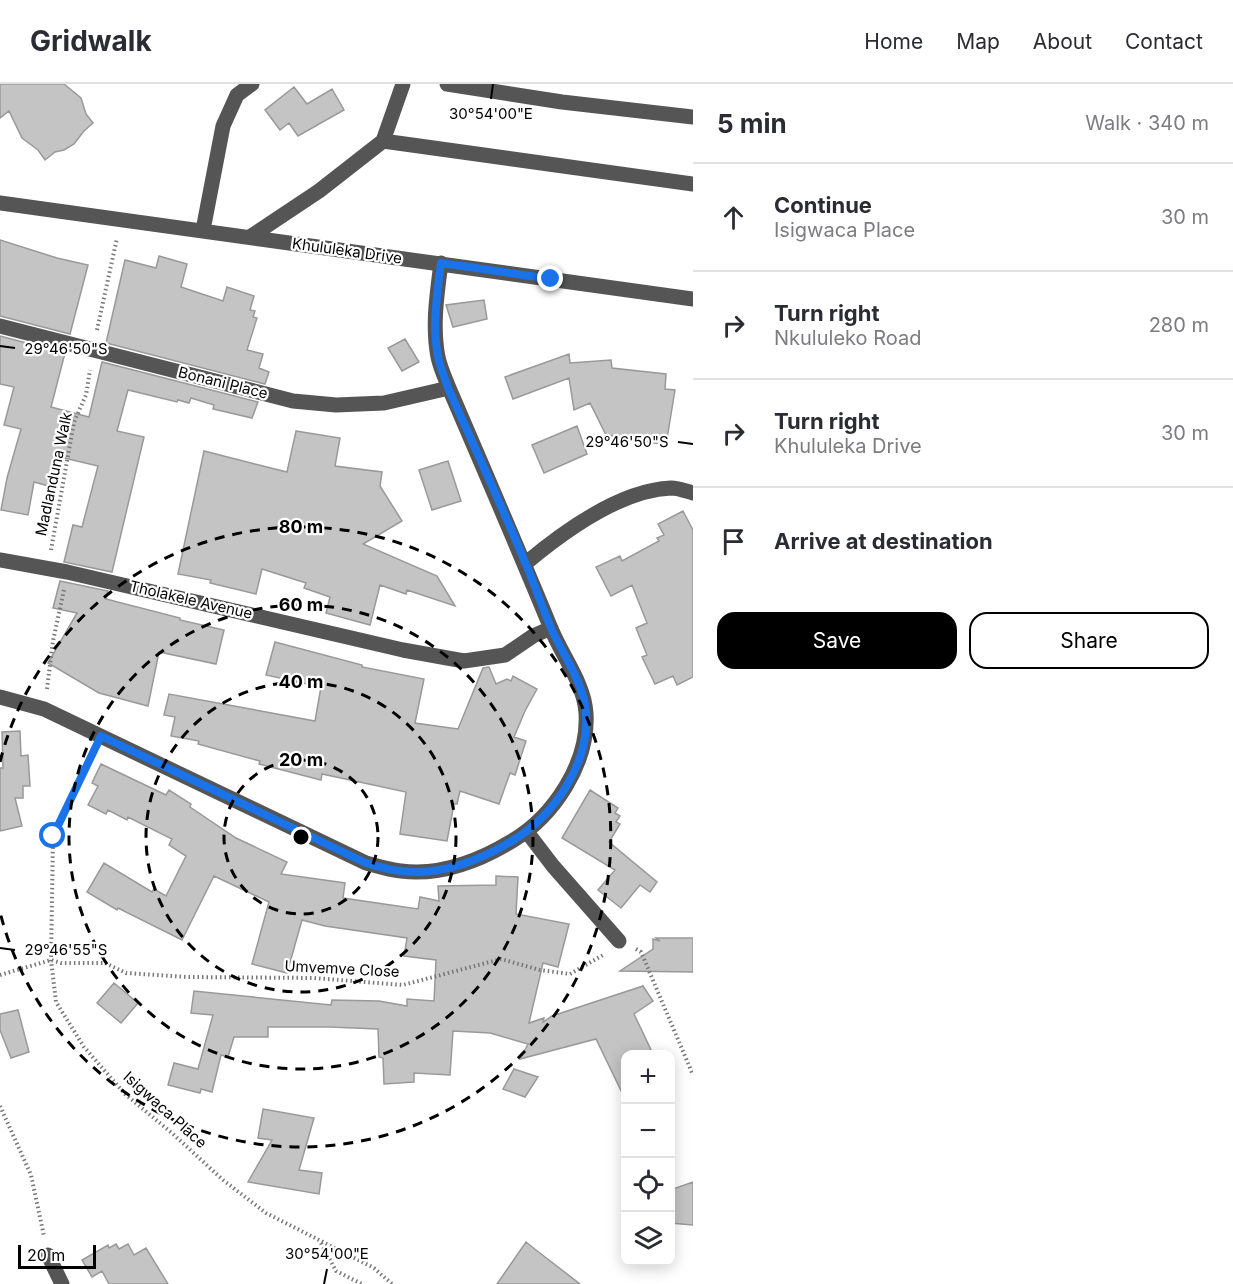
<!DOCTYPE html>
<meta charset="utf-8">
<style>
:root{--surface:#fff;--page:#f7f7f7;--text:#2b2b33;--muted:#7c7c81;--line:#e1e1e2;--accent:#000}
body{margin:0;font-family:Inter,sans-serif;background:var(--page);color:var(--text)}
.controls{position:absolute;right:18px;bottom:18px;display:grid;overflow:hidden;border-radius:12px;box-shadow:0 3px 15px #0003}
.controls button{width:54px;height:54px;display:grid;place-items:center;padding:0;border:0;border-bottom:2px solid var(--line);background:var(--surface);color:var(--text);font:30px sans-serif}
.scale{position:absolute;left:18px;bottom:15px;width:78px;box-sizing:border-box;padding-left:6px;border:3px solid #000;border-top:0;font-size:16px;line-height:21px;white-space:nowrap;color:#000;-webkit-text-stroke:4px #fff;paint-order:stroke}
.stop{position:absolute;width:18px;height:18px;margin:-14px;border:4px solid #1a73e8;border-radius:50%;background:#fff}
.stop.end{background:#1a73e8;border-color:#fff;box-shadow:0 2px 6px #0008}
.list{margin:0;padding:0;list-style:none}
h2{display:flex;justify-content:space-between;align-items:center;height:78px;margin:0;padding:0 24px;font-size:26px}
h2 small{font-size:20px;font-weight:400;color:var(--muted)}
.list li{display:grid;grid-template-columns:39px 1fr auto;gap:18px;align-items:center;box-sizing:border-box;height:108px;padding:0 24px;border-top:2px solid var(--line)}
.list b{display:block;font-size:22px;white-space:nowrap}
.list p{margin:0;font-size:20px;white-space:nowrap;color:var(--muted)}
.list em{font-size:20px;font-style:normal;color:var(--muted)}
.actions{display:flex;gap:12px;padding:18px 24px}
.actions a{flex:1;padding:14px 0;border:2px solid var(--accent);border-radius:18px;text-align:center;font-size:21px;color:var(--accent)}
.actions .main{background:var(--accent);color:#fff}
.icon{flex:none;width:33px;height:33px;fill:none;stroke:currentColor;stroke-width:2;stroke-linecap:round;stroke-linejoin:round}
.map{position:relative;flex:none;width:693px;height:1200px;overflow:hidden}
header{display:flex;align-items:center;gap:36px;box-sizing:border-box;height:84px;padding:0 30px;background:var(--surface);border-bottom:2px solid var(--line)}
header strong{font-size:28px}
nav{display:flex;gap:33px;margin-inline-start:auto;font-size:21px}
main{display:flex}
aside{flex:1;background:var(--surface)}
.map>svg:first-child{display:block}
</style>
<header>
<strong>Gridwalk</strong>
<nav><a>Home</a><a>Map</a><a>About</a><a>Contact</a></nav>
</header>
<main>
<div class="map">
<svg width="693" height="1200" viewBox="0 0 693 1200">
<rect width="100%" height="100%" fill="#fff"/>
<!-- building -->
<path fill="#c4c4c4" stroke="#999" stroke-width="1.5" d="M0,0H64L81,14L86,30L93,39L84,47L74,60L64,66L55,68L45,76L38,66L22,54L9,27L0,34Z
M294,3L307,20L332,5L344,26L298,52L289,39L280,46L265,26Z
M0,156L57,174L88,181L70,250L0,232Z
M159,172L187,180L181,203L223,217L227,203L254,212L250,226L255,227L253,233L257,234L247,266L263,270L259,284L269,288L265,300L106,259L125,176L156,184Z
M484,216L487,235L453,243L446,221Z
M0,252L65,269L51,323L89,333L102,278L258,318L252,334L213,325L214,321L191,314L189,319L178,316L177,318L128,306L117,347L144,353L112,488L64,478L73,441L82,443L98,382L60,373L52,403L34,398L28,431L1,426L7,394L21,345L4,341L14,303L0,300Z
M405,255L419,278L402,287L388,264Z
M569,270L570,279L611,276L612,284L666,290L665,305L675,306L666,361L606,351L590,319L574,326L569,294L513,315L505,293Z
M577,342L587,370L544,389L532,361Z
M296,347L340,354L335,382L382,388L380,402L402,437L363,460L437,492L455,522L407,506L406,510L380,501L370,541L326,529L330,513L304,504L306,499L262,485L256,510L210,499L211,496L178,490L204,367L287,388Z
M448,377L461,417L432,426L419,386Z
M683,427L693,446V593L677,601L673,592L655,600L642,573L647,571L636,544L647,539L632,501L611,512L596,483L620,472L622,477L659,457L657,454L664,451L658,440Z
M60,497L108,507L106,515L180,534V536L224,546L216,580L159,568L148,622L99,609L48,579L77,529L53,524Z
M275,558L362,581V583L424,595L415,639L458,645L483,584L489,583L496,600L507,595L511,597L513,592L537,605L525,627L514,653L526,657L515,691L510,689L499,720L460,707L457,720H454L447,757L400,750L406,708L322,690L321,696L259,680L260,677L198,660L199,657L171,652L175,633L164,631L169,610L315,637L321,603L266,591Z
M20,647L21,672L28,671L30,702H23V714H15L22,742L0,747V684H3L2,648Z
M101,680L166,711L169,706L191,720L190,723L236,754L287,778L281,790L345,799L343,814L418,825L420,813L439,817L438,802L496,801V792L518,793L516,830L569,840L558,883L543,879L529,939L544,934L543,938L552,932L643,902L653,917L634,930L653,970H626V1017L596,955L520,975L528,960L490,949L453,947L450,991L414,989V998L384,1000L383,974L379,973L378,945L330,943H268V953H234L228,973L221,971L212,1008L201,1005L200,1009L168,1001L174,979L198,985L213,931L191,929L194,907L331,921L332,916L379,917L407,922V915L434,917L436,876L404,872L407,854L325,842L302,836L287,889L252,880L269,818L214,792L182,856L118,824L117,826L87,808L104,779L152,808L154,805L166,812L186,772L169,761L172,755L128,733L127,736L108,726L106,730L88,721L98,702L92,699Z
M590,706L618,724L615,729L620,732L616,738L620,740L609,758L657,798L650,808L640,801L621,824L598,806L615,786L562,754Z
M656,854H693V888L620,887L653,865V855L660,857Z
M114,899L138,919L121,939L97,919Z
M18,926L29,968L11,974L0,946V930Z
M514,985L538,993L525,1013L503,1005Z
M263,1025L314,1034L299,1086L322,1089L319,1110L248,1098L272,1056L258,1054Z
M693,1098V1141L670,1139V1106Z
M526,1158L536,1166L580,1200H497Z
M116,1160L119,1165L128,1160L134,1171L146,1164L168,1200H109L102,1187L92,1193L82,1176L108,1161L109,1164Z"/>
<g fill="none" stroke-linecap="round" stroke-linejoin="round">
<!-- path -->
<path stroke="#777" stroke-width="4" stroke-dasharray="1.5 3" stroke-linecap="butt" d="M97,246L117,154
M51,466L74,338L86,311L90,286
M47,605L53,557L64,506
M93,669L53,752L51,876L56,918L84,963L125,1010L173,1050L223,1096L266,1129L374,1184L392,1200
M636,865L641,868L693,991
M0,891L51,876L61,879H105L126,889L187,893L314,894L403,901L501,875L540,886L570,890L605,870
M0,1022L31,1091L44,1152
M321,1159L336,1187L362,1200"/>
<!-- minor -->
<path stroke="#555" stroke-width="15" d="M447,0L562,18L693,33
M383,57L693,100
M0,119L693,215
M203,146L223,42L237,11L252,0
M250,153L319,107L383,57L403,0
M0,242L293,317L336,321L384,319L449,304
M0,476L67,488L403,566L464,577L505,571L533,552L551,544
M526,479C563,448 621,406 671,404C678,404 686,407 693,409
M0,613L44,625L366,779C377,782 389,786 401,787C440,792 479,777 512,757C554,732 589,679 586,629C584,598 561,571 550,542C517,462 483,383 449,304C445,294 440,283 438,273C432,242 437,210 441,179
M527,748L553,782L619,857
M48,1171L62,1200"/>
</g>
<g fill="none" stroke-linecap="round" stroke-linejoin="round">
<!-- route -->
<path stroke="#1a73e8" stroke-width="8" d="M53,752L101,652L366,779C377,782 389,786 401,787C440,792 479,777 512,757C554,732 590,679 586,629C584,599 564,573 552,546C542,524 535,501 525,478C501,420 474,362 448,304C445,294 440,283 438,273C432,242 437,210 441,179L551,195"/>
</g>
<!-- ticks -->
<path fill="none" stroke="#000" stroke-width="2" d="M491,15L493,0M0,262L15,264M678,358L693,360M0,864L15,866M324,1200L327,1185"/>
<!-- distance rings -->
<g fill="none" stroke="#000" stroke-width="3" stroke-dasharray="10 8">
<circle cx="301" cy="753" r="77"/>
<circle cx="301" cy="753" r="155"/>
<circle cx="301" cy="753" r="232"/>
<path d="M0 678A310 310 0 1 1 0 828"/>
</g>
<g text-anchor="middle" stroke-width="4.5" stroke-linejoin="round" paint-order="stroke">
<!-- street labels -->
<g font-size="15" fill="#000" stroke="#fff">
<text transform="translate(347 167) rotate(8)" y="5">Khululeka Drive</text>
<text transform="translate(223 299) rotate(14)" y="5">Bonani Place</text>
<text transform="translate(54 390) rotate(-78)" y="5">Madlanduna Walk</text>
<text transform="translate(191 516) rotate(13)" y="5">Tholakele Avenue</text>
<text transform="translate(342 885) rotate(3)" y="5">Umvemve Close</text>
<text transform="translate(165 1026) rotate(42)" y="5">Isigwaca Place</text>
</g>
</g>
<g font-size="15" text-anchor="middle" fill="#000" stroke="#fff" stroke-width="4.5" stroke-linejoin="round" paint-order="stroke">
<text x="491" y="35">30°54'00"E</text>
<text x="66" y="270">29°46'50"S</text>
<text x="627" y="363">29°46'50"S</text>
<text x="66" y="871">29°46'55"S</text>
<text x="327" y="1175">30°54'00"E</text>
</g>
<circle cx="301" cy="753" r="9" fill="#000" stroke="#fff" stroke-width="3"/>
<g font-size="18" text-anchor="middle" font-weight="bold" fill="#000" stroke="#fff" stroke-width="4.5" stroke-linejoin="round" paint-order="stroke">
<text x="301" y="449">80 m</text>
<text x="301" y="527">60 m</text>
<text x="301" y="604">40 m</text>
<text x="301" y="682">20 m</text>
</g>
</svg>
<div class="controls">
<button>+</button>
<button>−</button>
<button><svg class="icon" aria-label="locate" viewBox="0 0 24 24"><circle cx="12" cy="12" r="6"/><path d="M12 2v4M12 18v4M2 12h4M18 12h4"/></svg></button>
<button><svg class="icon" aria-label="layers" viewBox="0 0 24 24"><path d="M12 4l9 5-9 5-9-5zM3 14l9 5 9-5"/></svg></button>
</div>
<div class="scale">20 m</div>
<div class="stop" style="left:53px;top:752px"></div>
<div class="stop end" style="left:551px;top:195px"></div>
</div>
<aside>
<h2>5 min<small>Walk · 340 m</small></h2>
<ul class="list">
<li><svg class="icon" aria-label="ahead" viewBox="0 0 24 24"><path d="M12 20V5M6 11l6-6 6 6"/></svg><div><b>Continue</b><p>Isigwaca Place</p></div><em>30 m</em></li>
<li><svg class="icon" aria-label="right" viewBox="0 0 24 24"><path d="M7 20v-9h11M14 6l5 5-5 5"/></svg><div><b>Turn right</b><p>Nkululeko Road</p></div><em>280 m</em></li>
<li><svg class="icon" aria-label="right" viewBox="0 0 24 24"><path d="M7 20v-9h11M14 6l5 5-5 5"/></svg><div><b>Turn right</b><p>Khululeka Drive</p></div><em>30 m</em></li>
<li><svg class="icon" aria-label="arrive" viewBox="0 0 24 24"><path d="M6 21V4h12l-3 4 3 4H6"/></svg><div><b>Arrive at destination</b></div></li>
</ul>
<div class="actions"><a class="main">Save</a><a>Share</a></div>
</aside>
</main>
